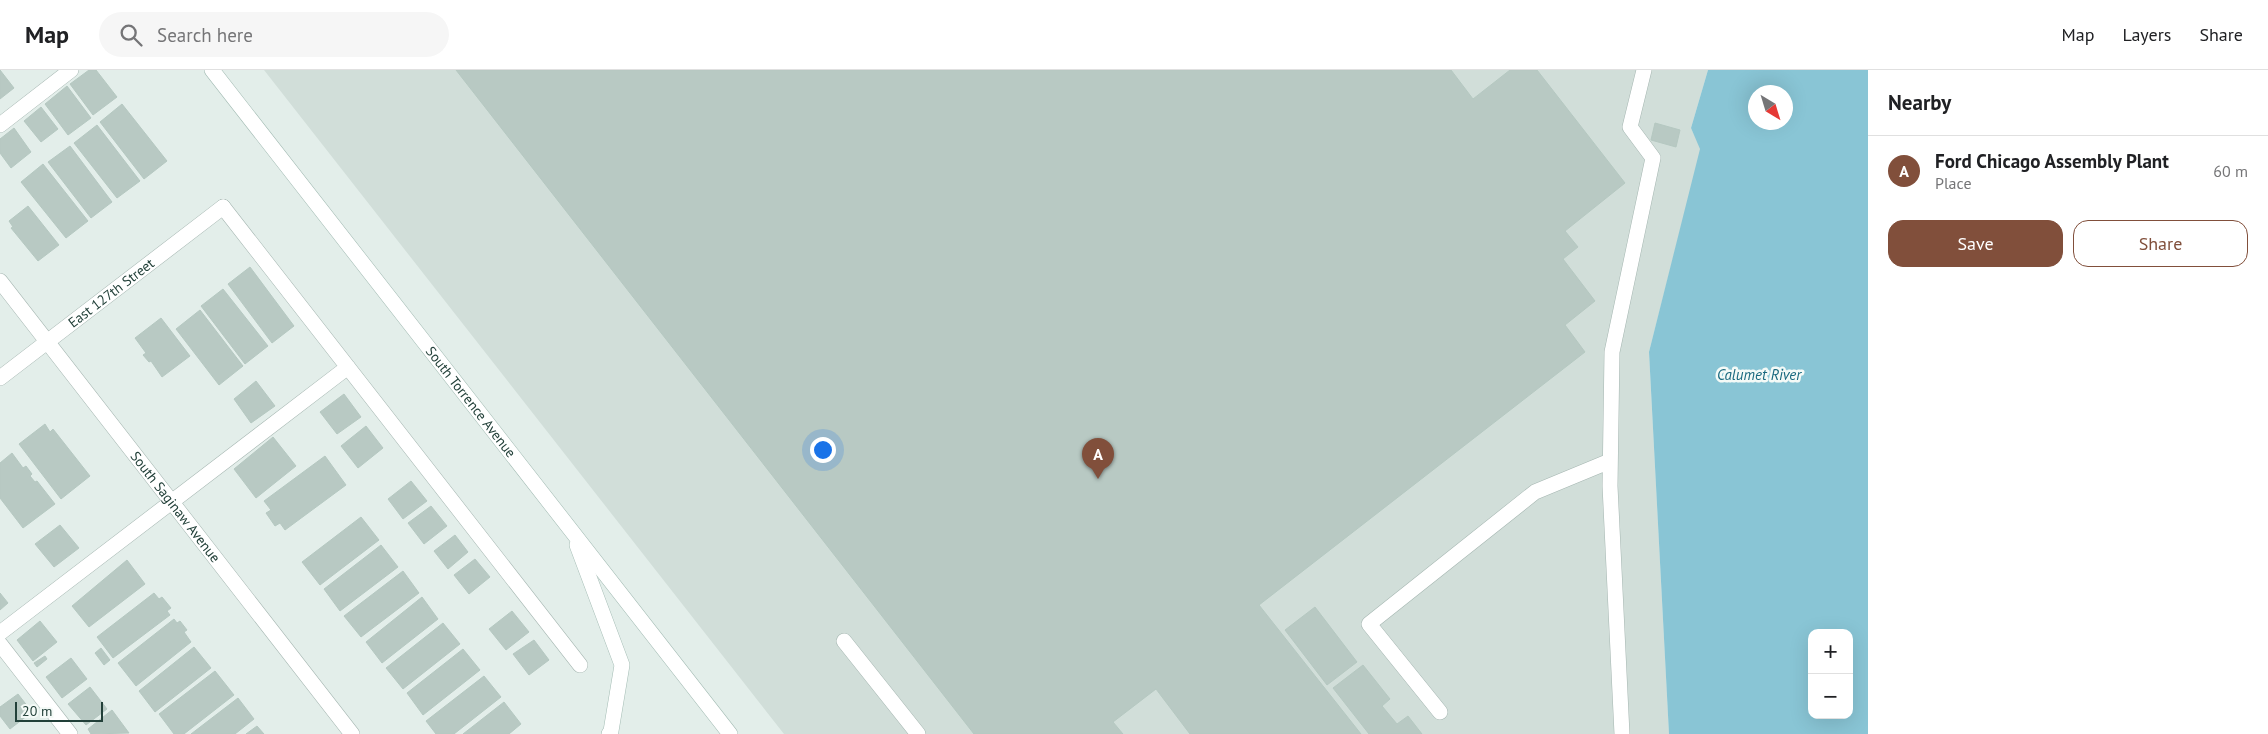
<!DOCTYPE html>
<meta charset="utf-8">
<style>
:root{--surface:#fff;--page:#f6f6f6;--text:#202124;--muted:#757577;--line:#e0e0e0;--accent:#814f3b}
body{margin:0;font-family:"PT Sans",sans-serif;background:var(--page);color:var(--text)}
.controls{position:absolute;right:15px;bottom:15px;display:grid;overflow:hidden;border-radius:10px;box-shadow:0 5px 20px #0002}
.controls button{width:45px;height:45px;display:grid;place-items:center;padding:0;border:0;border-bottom:1px solid var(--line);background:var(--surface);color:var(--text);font:25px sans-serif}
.compass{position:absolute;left:1748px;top:15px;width:45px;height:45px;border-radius:50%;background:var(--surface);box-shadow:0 5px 20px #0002;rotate:142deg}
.scale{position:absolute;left:15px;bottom:12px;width:88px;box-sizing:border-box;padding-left:5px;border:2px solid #224039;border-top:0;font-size:14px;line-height:18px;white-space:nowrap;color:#224039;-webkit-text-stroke:4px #f4faf7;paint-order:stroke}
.you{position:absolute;left:822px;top:379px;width:18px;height:18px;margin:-12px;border:4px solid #fff;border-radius:50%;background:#1a73e8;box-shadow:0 0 0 8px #1a73e833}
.badge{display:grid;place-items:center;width:32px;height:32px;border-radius:50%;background:var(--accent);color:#fff;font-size:16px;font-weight:700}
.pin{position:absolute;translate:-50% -41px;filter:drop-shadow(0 1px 2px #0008)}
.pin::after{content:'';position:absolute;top:26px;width:18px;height:15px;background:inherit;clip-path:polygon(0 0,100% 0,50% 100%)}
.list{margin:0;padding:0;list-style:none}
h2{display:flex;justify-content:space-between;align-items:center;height:65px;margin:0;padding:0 20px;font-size:21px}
h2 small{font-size:16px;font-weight:400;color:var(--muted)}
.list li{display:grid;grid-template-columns:32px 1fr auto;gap:15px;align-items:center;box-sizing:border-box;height:70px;padding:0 20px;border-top:1px solid var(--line)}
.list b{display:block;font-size:19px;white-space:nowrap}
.list p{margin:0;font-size:16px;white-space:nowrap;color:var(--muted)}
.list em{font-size:16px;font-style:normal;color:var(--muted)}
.actions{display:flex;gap:10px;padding:15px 20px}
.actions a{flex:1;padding:11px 0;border:1px solid var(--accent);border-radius:15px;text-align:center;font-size:18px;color:var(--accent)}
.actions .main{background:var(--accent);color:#fff}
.icon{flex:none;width:28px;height:28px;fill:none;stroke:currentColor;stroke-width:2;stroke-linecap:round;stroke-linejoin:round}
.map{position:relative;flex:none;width:1868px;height:664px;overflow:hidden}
header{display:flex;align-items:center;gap:30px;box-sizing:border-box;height:70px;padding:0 25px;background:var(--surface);border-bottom:1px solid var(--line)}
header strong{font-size:24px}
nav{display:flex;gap:28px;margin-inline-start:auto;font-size:18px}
.search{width:350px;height:45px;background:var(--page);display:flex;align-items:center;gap:12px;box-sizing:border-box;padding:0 18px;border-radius:28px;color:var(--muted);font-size:19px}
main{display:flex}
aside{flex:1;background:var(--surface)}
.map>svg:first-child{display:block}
</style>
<header>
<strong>Map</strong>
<div class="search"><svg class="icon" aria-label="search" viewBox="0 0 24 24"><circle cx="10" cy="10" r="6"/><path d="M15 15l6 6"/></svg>Search here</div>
<nav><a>Map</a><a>Layers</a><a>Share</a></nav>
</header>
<main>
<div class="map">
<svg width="1868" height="664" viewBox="0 0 1868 664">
<rect width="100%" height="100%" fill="#e3eeea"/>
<!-- built -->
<path fill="#d1ded9" d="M264,0H1708L1691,58L1701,79L1649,282L1669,664H784Z"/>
<!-- water -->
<path fill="#89c5d5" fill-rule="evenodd" d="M1708,0H1868V664H1669L1649,282L1700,79L1691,58ZM1756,22H1786V52H1756ZM1812,563H1849V645H1812Z"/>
<!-- building -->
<path fill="#b8c9c3" stroke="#b5c8c1" d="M0,0L14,18L0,29Z
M89,0H96L117,27L93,45L70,14Z
M456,0H1451L1473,29L1510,0H1537L1625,113L1565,161L1578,177L1563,189L1595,231L1565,255L1585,282L1259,535L1361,664H1190L1156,619L1113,652L1123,664H974Z
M67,16L91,48L68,65L45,34Z
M122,34L167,91L144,109L100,52Z
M41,37L58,59L41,72L24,51Z
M1655,53L1680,60L1676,77L1651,70Z
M97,55L140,111L117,128L74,73Z
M14,58L31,82L11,98L0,83V69Z
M70,76L112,132L91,148L48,92Z
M43,94L88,151L66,168L21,112Z
M28,136L59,175L38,191L11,158L13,157L9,151Z
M250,197L294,256L272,273L228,214Z
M223,219L268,276L245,294L201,236Z
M200,240L243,296L219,315L176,259Z
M161,248L190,286L162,307L151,291L149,292L143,285L146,283L135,268Z
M256,311L275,336L251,353L234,329Z
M344,324L361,347L337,364L320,342Z
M45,354L50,362L53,359L90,406L61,429L19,374Z
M366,356L383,378L358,398L341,376Z
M273,367L296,396L256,428L234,399Z
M12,383L23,398L26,396L32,404L30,406L35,412L37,411L55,434L23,458L0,428V393Z
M325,386L346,415L285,460L280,453L275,456L266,443L271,440L264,431Z
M411,411L427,431L403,449L388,429Z
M431,436L447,456L424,474L408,453Z
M361,447L379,470L320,515L302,492Z
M60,455L79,478L54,497L35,474Z
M455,465L468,482L448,499L434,481Z
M381,475L398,497L340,541L324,519Z
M475,489L490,507L469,524L454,505Z
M127,490L145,514L89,557L72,536Z
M403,501L419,523L361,567L344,546Z
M0,523L8,533L0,540Z
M154,523L159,529L162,527L171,538L167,541L170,545L113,588L97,567Z
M422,527L438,549L382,593L366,572Z
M1315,537L1357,592L1327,615L1285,560Z
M512,541L529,562L506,580L489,559Z
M174,549L177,553L180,551L187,560L184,562L191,572L136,616L118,593Z
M40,551L57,572L33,591L17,570Z
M443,553L460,574L403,619L386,598Z
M534,570L549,590L529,605L513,584Z
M194,577L211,598L155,642L139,621Z
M101,578L110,590L104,595L95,583Z
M463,579L480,600L423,645L407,623Z
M45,586L47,589L37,597L34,593Z
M71,588L87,609L62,628L46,607Z
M1363,595L1390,629L1382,636L1397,654L1408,646L1422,664H1369L1333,618Z
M215,601L234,625L184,664H174L159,644Z
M484,606L501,627L454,664H436L426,651Z
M90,617L107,639L86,655L68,634Z
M18,624L32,642L10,659L0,646V637Z
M238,628L254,649L235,664H191Z
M504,632L521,654L509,664H463Z
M112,640L129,663L91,664L88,659Z
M257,656L264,664H246Z"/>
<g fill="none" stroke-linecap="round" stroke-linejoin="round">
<!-- lane casing -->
<g stroke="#a5b6b1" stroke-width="16">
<path id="lane" d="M0,55L71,0
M223,137L580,595
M0,563L348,297
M844,571L918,664
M0,574L70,664
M1440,642L1369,554L1535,422L1610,391
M1622,664L1610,416L1612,282L1653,88L1630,57L1644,0"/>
</g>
<!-- street casing -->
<g stroke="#a5b6b1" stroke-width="16">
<g id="street">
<path id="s1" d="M0,211L352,664"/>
<path id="s2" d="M0,308L223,137"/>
</g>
</g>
<!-- secondary casing -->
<g stroke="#a1bab2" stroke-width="16">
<g id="secondary">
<path id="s3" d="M212,0L730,664"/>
<path d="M577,475L622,595L611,661L609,664"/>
</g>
</g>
<!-- lane -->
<use href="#lane" stroke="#fff" stroke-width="15"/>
<!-- street -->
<use href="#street" stroke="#fff" stroke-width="15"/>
<!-- secondary -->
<use href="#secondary" stroke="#fff" stroke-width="15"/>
</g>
<g text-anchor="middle" stroke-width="5" stroke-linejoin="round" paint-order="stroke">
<!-- street labels -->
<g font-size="14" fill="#224039" stroke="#f4faf7">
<text dy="5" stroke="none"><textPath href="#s2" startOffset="140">East 127th Street</textPath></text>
<text dy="5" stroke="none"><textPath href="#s3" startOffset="421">South Torrence Avenue</textPath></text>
<text dy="5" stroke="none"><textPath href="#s1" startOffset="286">South Saginaw Avenue</textPath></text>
</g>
<!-- water labels -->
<g font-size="15" font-style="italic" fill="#19697f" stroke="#f4faf7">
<text x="1759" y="310">Calumet River</text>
</g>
</g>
</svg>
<div class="controls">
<button>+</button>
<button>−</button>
</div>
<svg class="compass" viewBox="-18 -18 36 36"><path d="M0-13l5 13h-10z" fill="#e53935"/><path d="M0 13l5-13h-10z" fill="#757577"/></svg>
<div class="scale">20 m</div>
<div class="you"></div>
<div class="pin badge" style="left:1098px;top:409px">A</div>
</div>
<aside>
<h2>Nearby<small></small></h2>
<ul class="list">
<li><span class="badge">A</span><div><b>Ford Chicago Assembly Plant</b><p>Place</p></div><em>60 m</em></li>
</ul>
<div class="actions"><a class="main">Save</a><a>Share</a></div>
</aside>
</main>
